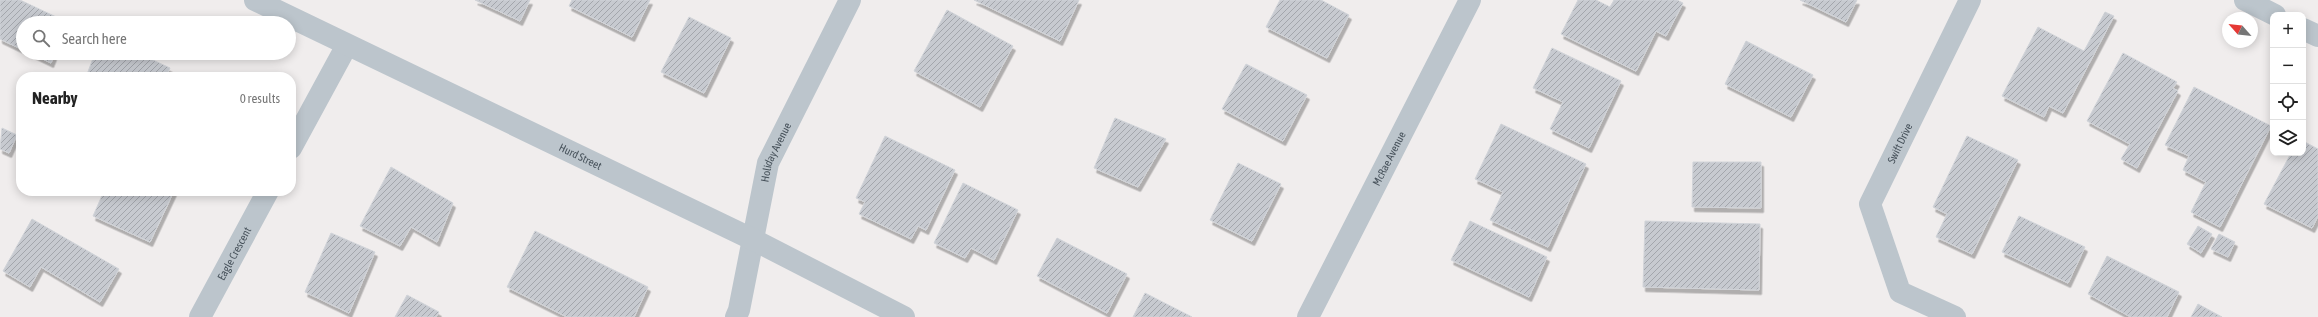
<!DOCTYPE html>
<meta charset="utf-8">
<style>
:root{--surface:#fff;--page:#f6f6f6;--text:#222;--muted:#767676;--line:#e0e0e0}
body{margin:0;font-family:"Asap Condensed",sans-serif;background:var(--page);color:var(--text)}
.controls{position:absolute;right:12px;top:12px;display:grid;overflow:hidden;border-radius:8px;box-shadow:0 2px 10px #0003}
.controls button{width:36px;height:36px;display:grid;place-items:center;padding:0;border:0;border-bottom:1px solid var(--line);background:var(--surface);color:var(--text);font:20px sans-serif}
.compass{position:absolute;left:2222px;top:12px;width:36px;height:36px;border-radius:50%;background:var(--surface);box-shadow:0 2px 10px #0003;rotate:297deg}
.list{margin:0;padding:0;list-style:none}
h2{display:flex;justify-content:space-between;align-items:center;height:52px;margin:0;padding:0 16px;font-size:17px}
h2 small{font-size:13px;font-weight:400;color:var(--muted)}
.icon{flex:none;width:22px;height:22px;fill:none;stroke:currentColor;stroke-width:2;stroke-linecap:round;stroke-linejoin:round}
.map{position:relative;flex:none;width:2318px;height:317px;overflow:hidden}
.search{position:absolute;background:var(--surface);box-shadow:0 2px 10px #0003;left:16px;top:16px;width:280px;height:44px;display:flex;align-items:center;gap:10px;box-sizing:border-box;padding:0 14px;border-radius:22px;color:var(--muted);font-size:15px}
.panel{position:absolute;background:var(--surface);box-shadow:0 2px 10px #0003;left:16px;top:72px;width:280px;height:124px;border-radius:16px}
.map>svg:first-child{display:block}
</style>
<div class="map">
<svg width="2318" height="317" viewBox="0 0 2318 317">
<defs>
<pattern id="building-hatch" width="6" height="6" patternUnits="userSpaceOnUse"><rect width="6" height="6" fill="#c7cad0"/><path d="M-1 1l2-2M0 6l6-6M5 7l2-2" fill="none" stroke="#a3a6ac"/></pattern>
<filter id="shadow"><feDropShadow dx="2.5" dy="4.5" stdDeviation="0" flood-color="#0004"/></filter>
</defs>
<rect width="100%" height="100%" fill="#f0eded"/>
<!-- building -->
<path fill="url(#building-hatch)" stroke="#d1d4d9" filter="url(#shadow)" d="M0,0H20L69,23H23V50L0,39Z
M475,0H530L520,21Z
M572,0H650L632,37L569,6Z
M974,0H1079L1060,41Z
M1280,0H1321L1349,15L1327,58L1266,27Z
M1578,0H1596L1610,7L1614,0H1677L1683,3L1666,36L1656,31L1636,71L1561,34Z
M1800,0H1857L1846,22Z
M947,10L1013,46L980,107L914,71Z
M2105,12L2114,16L2063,113L2049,106L2044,117L2002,96L2038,27L2084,51Z
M689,17L731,38L704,93L661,72Z
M1746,41L1813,75L1791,117L1725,84Z
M1552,48L1621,81L1589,148L1550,129L1563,102L1533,88Z
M30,53H55L51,63Z
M95,53H138L170,68L166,77H86Z
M2123,53L2177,82L2173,88L2178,91L2137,168L2121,159L2130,144L2087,121Z
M1246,64L1307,95L1283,141L1222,109Z
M2194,87L2271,126L2220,227L2191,212L2206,182L2183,170L2189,156L2165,145Z
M1115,118L1166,139L1138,187L1094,168Z
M1501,124L1586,164L1548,247L1490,220L1503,192L1475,179Z
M2,128L17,135L9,153L0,149Z
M885,136L955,170L926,230L918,226L911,239L859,214L865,202L856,198Z
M1967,136L2018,160L1972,254L1936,237L1947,214L1933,207Z
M2303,141L2318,149V216L2312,228L2264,204L2291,153H2303Z
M1693,162H1761V208L1692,207Z
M1238,163L1281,184L1252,241L1210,220Z
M391,167L453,203L437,242L411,227L400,246L360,226Z
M963,183L1018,210L994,260L971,248L965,258L934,243Z
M104,191H174L150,242L93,216Z
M2019,216L2085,247L2068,283L2002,252Z
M32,219L119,269L100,302L41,267L30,287L3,271Z
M1470,221L1547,257L1529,297L1451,260Z
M1645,221L1760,224L1759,290L1643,287Z
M2198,226L2212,234L2201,253L2187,244Z
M535,231L648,287L634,317H567L507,287Z
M331,233L375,252L349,313L305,292Z
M2219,234L2235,242L2228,257L2211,249Z
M1057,238L1127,274L1107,313L1037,276Z
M2107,256L2179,292L2167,317H2131L2088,294Z
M1145,293L1192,317H1133Z
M407,295L439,312L436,317H395Z
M2198,304L2222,317H2191Z"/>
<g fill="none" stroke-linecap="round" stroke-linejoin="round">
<!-- minor -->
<g stroke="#bcc5cc" stroke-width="22">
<path d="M2245,0L2275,15"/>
<path d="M2303,29L2318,36"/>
<path d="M291,148L347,45"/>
<path id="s1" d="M200,317L268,191"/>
<path id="s2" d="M736,317L739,310L768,163L850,0"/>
<path id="s3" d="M1308,317L1470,0"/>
<path id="s4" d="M1955,317L1900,292L1870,204L1970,0"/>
</g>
<!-- tertiary -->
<path stroke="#bcc5cc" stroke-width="22" id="s5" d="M255,0L754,240L904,317"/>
</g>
<g text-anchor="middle" stroke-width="3" stroke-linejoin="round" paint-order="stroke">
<!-- street labels -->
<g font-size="11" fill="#46515a" stroke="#fff">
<text dy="4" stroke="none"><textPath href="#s4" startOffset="221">Swift Drive</textPath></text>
<text dy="4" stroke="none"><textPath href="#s2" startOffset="170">Holiday Avenue</textPath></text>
<text dy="4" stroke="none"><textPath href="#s5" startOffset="361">Hurd Street</textPath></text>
<text dy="4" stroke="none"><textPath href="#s3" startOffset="178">McRae Avenue</textPath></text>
<text dy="4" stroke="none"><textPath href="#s1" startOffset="72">Eagle Crescent</textPath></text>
</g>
</g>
</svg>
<div class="controls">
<button>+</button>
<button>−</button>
<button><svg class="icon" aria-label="locate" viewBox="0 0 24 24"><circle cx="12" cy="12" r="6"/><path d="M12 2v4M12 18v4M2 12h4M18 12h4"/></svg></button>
<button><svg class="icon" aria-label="layers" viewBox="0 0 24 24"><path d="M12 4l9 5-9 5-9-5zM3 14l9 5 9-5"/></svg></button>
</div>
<svg class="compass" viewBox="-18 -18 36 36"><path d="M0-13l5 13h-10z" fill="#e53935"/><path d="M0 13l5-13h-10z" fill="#767676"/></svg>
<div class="search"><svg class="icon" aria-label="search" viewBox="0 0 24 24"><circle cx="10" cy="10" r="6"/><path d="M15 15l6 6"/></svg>Search here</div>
<section class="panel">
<h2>Nearby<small>0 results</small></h2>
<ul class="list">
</ul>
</section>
</div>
